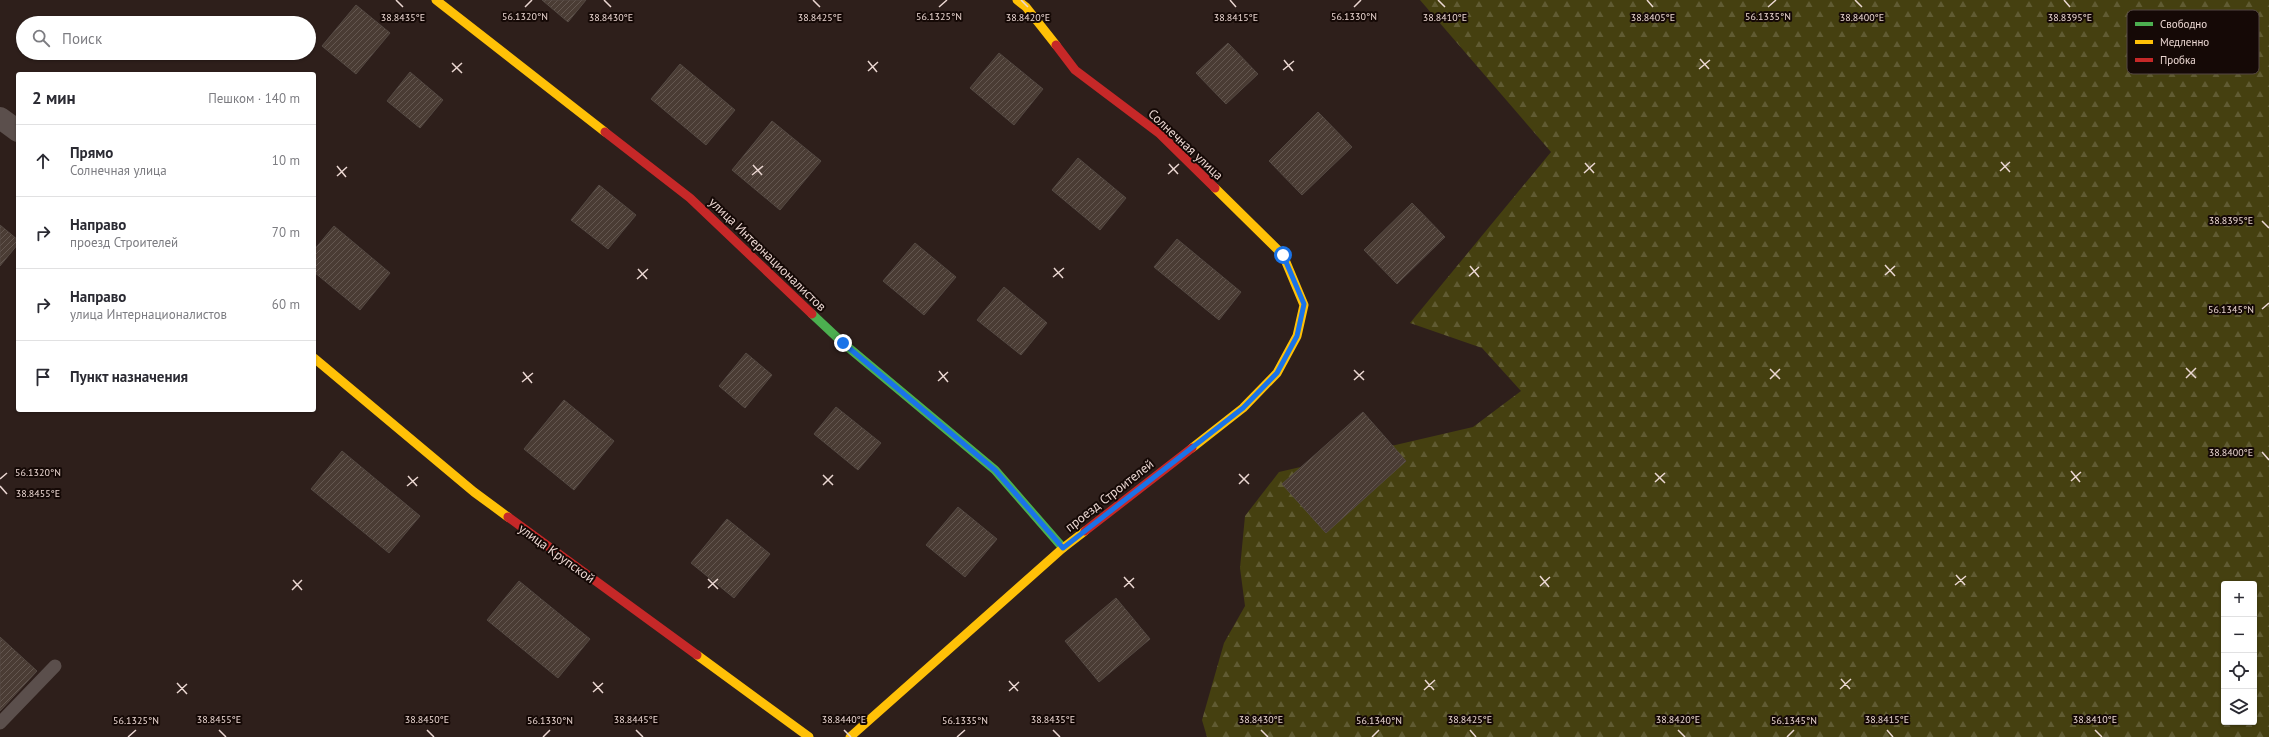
<!DOCTYPE html>
<html lang="ru">
<meta charset="utf-8">
<style>
:root{--surface:#fff;--page:#f2f2f3;--text:#2b2b33;--muted:#7c7c81;--line:#e1e1e2}
body{margin:0;font-family:"PT Sans",sans-serif;background:var(--page);color:var(--text)}
.controls{position:absolute;right:12px;bottom:12px;display:grid;overflow:hidden;border-radius:4px;box-shadow:0 1px 3px #0004}
.controls button{width:36px;height:36px;display:grid;place-items:center;padding:0;border:0;border-bottom:1px solid var(--line);background:var(--surface);color:var(--text);font:20px sans-serif}
.stop{position:absolute;width:12px;height:12px;margin:-9px;border:3px solid #1a73e8;border-radius:50%;background:#fff}
.stop.end{background:#1a73e8;border-color:#fff;box-shadow:0 1px 4px #0008}
.list{margin:0;padding:0;list-style:none}
h2{display:flex;justify-content:space-between;align-items:center;height:52px;margin:0;padding:0 16px;font-size:17px}
h2 small{font-size:13px;font-weight:400;color:var(--muted)}
.list li{display:grid;grid-template-columns:26px 1fr auto;gap:12px;align-items:center;box-sizing:border-box;height:72px;padding:0 16px;border-top:1px solid var(--line)}
.list b{display:block;font-size:15px;white-space:nowrap}
.list p{margin:0;font-size:13px;white-space:nowrap;color:var(--muted)}
.list em{font-size:13px;font-style:normal;color:var(--muted)}
.icon{flex:none;width:22px;height:22px;fill:none;stroke:currentColor;stroke-width:2;stroke-linecap:round;stroke-linejoin:round}
.map{position:relative;flex:none;width:2269px;height:737px;overflow:hidden}
.search{position:absolute;background:var(--surface);box-shadow:0 1px 3px #0004;left:16px;top:16px;width:300px;height:44px;display:flex;align-items:center;gap:10px;box-sizing:border-box;padding:0 14px;border-radius:22px;color:var(--muted);font-size:15px}
.panel{position:absolute;background:var(--surface);box-shadow:0 1px 3px #0004;left:16px;top:72px;width:300px;height:340px;border-radius:4px}
.map>svg:first-child{display:block}
</style>
<div class="map">
<svg width="2269" height="737" viewBox="0 0 2269 737">
<defs>
<pattern id="forest-firs" width="22" height="20" patternUnits="userSpaceOnUse"><rect width="22" height="20" fill="#454010"/><path d="M5 1l3.5 6h-7zM16 11l3.5 6h-7z" fill="#605b32"/></pattern>
<pattern id="building-hatch" width="6" height="6" patternUnits="userSpaceOnUse"><rect width="6" height="6" fill="#4a3c34"/><path d="M-1 1l2-2M0 6l6-6M5 7l2-2" fill="none" stroke="#645750"/></pattern>
</defs>
<rect width="100%" height="100%" fill="#2e1f1b"/>
<!-- forest -->
<path fill="url(#forest-firs)" fill-rule="evenodd" d="M1420,0H2269V737H1207L1202,720L1224,643L1245,606L1240,568L1245,516L1279,472L1473,427L1521,391L1482,348L1410,323L1551,152ZM2224,584H2254V722H2224Z"/>
<!-- building -->
<path fill="url(#building-hatch)" stroke="#544943" d="M542,0H586L568,22Z
M356,5L390,33L356,74L322,46Z
M1228,43L1258,74L1226,104L1196,73Z
M999,53L1043,89L1014,125L970,88Z
M680,64L735,110L706,145L651,99Z
M410,72L443,100L420,128L387,101Z
M1318,112L1352,147L1302,195L1269,161Z
M772,121L821,161L780,210L732,170Z
M1078,158L1126,198L1100,230L1052,190Z
M599,185L636,215L608,249L571,220Z
M1412,203L1445,237L1397,284L1364,250Z
M0,225L18,240V244L0,266Z
M334,226L390,273L360,310L314,272V250Z
M1177,239L1241,292L1219,320L1154,267Z
M915,243L956,277L924,315L883,281Z
M1004,287L1047,323L1021,355L977,320Z
M746,353L772,375L745,408L719,386Z
M564,400L614,441L574,490L524,449Z
M836,407L881,443L858,470L814,434Z
M1363,412L1406,461L1326,533L1282,484Z
M342,451L420,516L389,553L311,489Z
M958,507L997,539L965,577L926,545Z
M727,519L770,554L734,598L691,563Z
M519,581L590,639L558,678L487,620Z
M1116,598L1150,639L1099,682L1065,641Z
M0,637L37,671L0,711Z"/>
<g fill="none" stroke-linecap="round" stroke-linejoin="round">
<!-- lane -->
<path stroke="#5b4f4c" stroke-width="13" d="M0,723L55,666"/>
<!-- street -->
<path stroke="#5b4f4c" stroke-width="22" d="M0,118L18,131"/>
<!-- fast -->
<path stroke="#4caf50" stroke-width="9" d="M812,314L843,343L995,470L1063,548"/>
<!-- slow -->
<path stroke="#ffc107" stroke-width="9" d="M436,0L605,132
M1017,0L1026,7L1056,45
M314,358L474,492L508,517
M1192,448L1243,408L1277,373L1297,336L1304,305L1283,255L1215,188
M697,655L809,737
M850,737L1063,548L1085,531"/>
<!-- jam -->
<path stroke="#c62828" stroke-width="9" d="M1056,45L1075,70L1160,134L1215,188
M605,132L690,198L812,314
M508,517L697,655
M1085,531L1192,448"/>
</g>
<g fill="none" stroke-linecap="round" stroke-linejoin="round">
<!-- route -->
<path stroke="#1a73e8" stroke-width="5" d="M843,343L995,470L1063,548L1243,408L1277,373L1297,336L1304,304L1283,255"/>
</g>
<!-- ticks -->
<path fill="none" stroke="#ebd7d2" stroke-width="1.5" d="M396,0L403,7M604,0L611,7M813,0L820,7M1021,0L1028,7M1230,0L1236,7M1438,0L1445,7M1647,0L1653,7M1855,0L1862,7M2064,0L2070,7M525,7L532,0M939,7L947,0M1354,7L1361,0M1768,7L1776,0M1700,59L1709,69M1284,60L1293,71M868,61L877,72M452,63L462,73M1699,69L1710,60M1283,70L1294,61M868,71L878,62M452,72L462,63M2001,162L2010,172M1585,163L1594,173M1169,164L1178,174M753,165L762,175M337,166L346,177M2000,171L2010,162M1584,173L1595,163M1168,174L1179,164M752,175L763,166M337,176L347,167M2262,221L2269,228M1885,265L1895,276M1470,266L1479,277M1054,268L1063,278M638,269L647,279M1885,275L1895,266M1469,276L1479,267M1053,277L1064,268M637,279L648,269M2262,309L2269,303M2186,368L2196,378M1770,369L1780,379M1354,370L1364,380M939,371L948,382M523,372L532,383M2186,378L2196,368M1770,379L1780,369M1354,380L1364,371M938,381L948,372M522,382L533,373M2262,452L2269,460M2071,471L2080,482M1655,473L1665,483M1239,474L1249,484M823,475L833,485M408,476L417,486M0,479L7,473M2071,481L2081,472M1655,482L1665,473M1239,484L1249,474M823,485L833,475M0,486L7,494M407,486L418,477M1956,575L1965,585M1540,576L1549,587M1124,577L1134,588M708,579L718,589M293,580L302,590M1955,585L1966,576M1540,586L1550,577M1124,587L1134,578M708,588L718,579M292,590L302,580M1841,679L1850,689M1425,680L1434,690M1009,681L1018,691M593,682L603,693M177,683L187,694M1840,689L1851,679M1424,690L1435,680M1009,691L1019,682M593,692L603,683M177,693L187,684M219,730L226,737M427,730L434,737M636,730L643,737M844,730L851,737M1053,730L1060,737M1261,730L1268,737M1470,730L1476,737M1678,730L1685,737M1887,730L1893,737M2095,730L2102,737M128,737L136,730M543,737L550,730M957,737L965,730M1372,737L1379,730M1787,737L1794,730"/>
<g text-anchor="middle" stroke-width="4" stroke-linejoin="round" paint-order="stroke">
<!-- street labels -->
<g font-size="13" fill="#ebd7d2" stroke="#150906">
<text transform="translate(1186 144) rotate(43)" y="5">Солнечная улица</text>
<text transform="translate(768 254) rotate(44)" y="5">улица Интернационалистов</text>
<text transform="translate(1109 495) rotate(-38)" y="5">проезд Строителей</text>
<text transform="translate(557 553) rotate(36)" y="5">улица Крупской</text>
</g>
</g>
<!-- legend -->
<rect x="2127" y="10" width="132" height="64" rx="6" fill="#150906" stroke="#554743" stroke-width="1"/>
<rect x="2135" y="22" width="18" height="4" fill="#4caf50"/>
<rect x="2135" y="40" width="18" height="4" fill="#ffc107"/>
<rect x="2135" y="58" width="18" height="4" fill="#c62828"/>
<g font-size="11" fill="#ebd7d2">
<text x="2160" y="28">Свободно</text>
<text x="2160" y="46">Медленно</text>
<text x="2160" y="64">Пробка</text>
</g>
<g font-size="10" text-anchor="middle" fill="#ebd7d2" stroke="#150906" stroke-width="4" stroke-linejoin="round" paint-order="stroke">
<text x="525" y="20">56.1320°N</text>
<text x="939" y="20">56.1325°N</text>
<text x="1354" y="20">56.1330°N</text>
<text x="1768" y="20">56.1335°N</text>
<text x="403" y="21">38.8435°E</text>
<text x="611" y="21">38.8430°E</text>
<text x="820" y="21">38.8425°E</text>
<text x="1028" y="21">38.8420°E</text>
<text x="1236" y="21">38.8415°E</text>
<text x="1445" y="21">38.8410°E</text>
<text x="1653" y="21">38.8405°E</text>
<text x="1862" y="21">38.8400°E</text>
<text x="2070" y="21">38.8395°E</text>
<text x="2231" y="224">38.8395°E</text>
<text x="2231" y="313">56.1345°N</text>
<text x="2231" y="456">38.8400°E</text>
<text x="38" y="476">56.1320°N</text>
<text x="38" y="497">38.8455°E</text>
<text x="219" y="723">38.8455°E</text>
<text x="427" y="723">38.8450°E</text>
<text x="636" y="723">38.8445°E</text>
<text x="844" y="723">38.8440°E</text>
<text x="1053" y="723">38.8435°E</text>
<text x="1261" y="723">38.8430°E</text>
<text x="1470" y="723">38.8425°E</text>
<text x="1678" y="723">38.8420°E</text>
<text x="1887" y="723">38.8415°E</text>
<text x="2095" y="723">38.8410°E</text>
<text x="136" y="724">56.1325°N</text>
<text x="550" y="724">56.1330°N</text>
<text x="965" y="724">56.1335°N</text>
<text x="1379" y="724">56.1340°N</text>
<text x="1794" y="724">56.1345°N</text>
</g>
</svg>
<div class="controls">
<button>+</button>
<button>−</button>
<button><svg class="icon" aria-label="locate" viewBox="0 0 24 24"><circle cx="12" cy="12" r="6"/><path d="M12 2v4M12 18v4M2 12h4M18 12h4"/></svg></button>
<button><svg class="icon" aria-label="layers" viewBox="0 0 24 24"><path d="M12 4l9 5-9 5-9-5zM3 14l9 5 9-5"/></svg></button>
</div>
<div class="stop" style="left:1283px;top:255px"></div>
<div class="stop end" style="left:843px;top:343px"></div>
<div class="search"><svg class="icon" aria-label="search" viewBox="0 0 24 24"><circle cx="10" cy="10" r="6"/><path d="M15 15l6 6"/></svg>Поиск</div>
<section class="panel">
<h2>2 мин<small>Пешком · 140 m</small></h2>
<ul class="list">
<li><svg class="icon" aria-label="ahead" viewBox="0 0 24 24"><path d="M12 20V5M6 11l6-6 6 6"/></svg><div><b>Прямо</b><p>Солнечная улица</p></div><em>10 m</em></li>
<li><svg class="icon" aria-label="right" viewBox="0 0 24 24"><path d="M7 20v-9h11M14 6l5 5-5 5"/></svg><div><b>Направо</b><p>проезд Строителей</p></div><em>70 m</em></li>
<li><svg class="icon" aria-label="right" viewBox="0 0 24 24"><path d="M7 20v-9h11M14 6l5 5-5 5"/></svg><div><b>Направо</b><p>улица Интернационалистов</p></div><em>60 m</em></li>
<li><svg class="icon" aria-label="arrive" viewBox="0 0 24 24"><path d="M6 21V4h12l-3 4 3 4H6"/></svg><div><b>Пункт назначения</b></div></li>
</ul>
</section>
</div>
